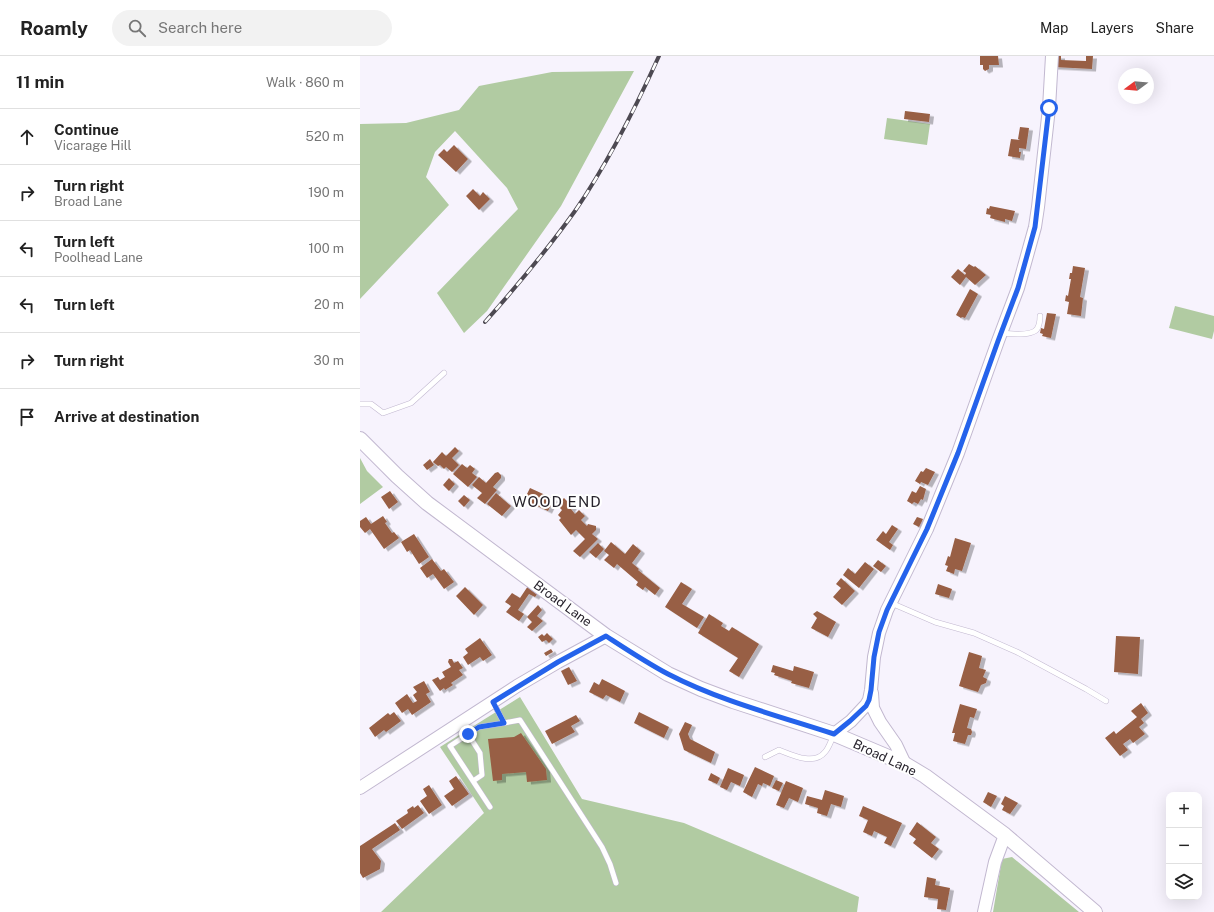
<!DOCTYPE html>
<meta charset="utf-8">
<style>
:root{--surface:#fff;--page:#f2f2f2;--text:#222;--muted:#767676;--line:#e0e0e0}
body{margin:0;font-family:"Public Sans",sans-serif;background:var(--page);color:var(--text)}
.controls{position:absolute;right:12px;bottom:12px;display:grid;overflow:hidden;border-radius:8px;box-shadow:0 4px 16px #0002}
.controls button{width:36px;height:36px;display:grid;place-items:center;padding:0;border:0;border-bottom:1px solid var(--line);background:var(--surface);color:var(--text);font:20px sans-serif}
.compass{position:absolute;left:758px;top:12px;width:36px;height:36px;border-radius:50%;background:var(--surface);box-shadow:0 4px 16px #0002;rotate:254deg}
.stop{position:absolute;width:12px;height:12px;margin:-9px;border:3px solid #2563eb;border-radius:50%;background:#fff}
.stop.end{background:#2563eb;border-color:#fff;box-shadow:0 1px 4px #0008}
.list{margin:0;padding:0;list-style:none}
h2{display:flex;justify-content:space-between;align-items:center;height:52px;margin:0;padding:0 16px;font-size:17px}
h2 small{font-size:13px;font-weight:400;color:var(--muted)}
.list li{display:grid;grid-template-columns:26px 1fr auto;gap:12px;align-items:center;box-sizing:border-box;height:56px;padding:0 16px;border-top:1px solid var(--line)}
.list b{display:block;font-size:15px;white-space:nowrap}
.list p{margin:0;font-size:13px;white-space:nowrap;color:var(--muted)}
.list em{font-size:13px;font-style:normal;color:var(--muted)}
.icon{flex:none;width:22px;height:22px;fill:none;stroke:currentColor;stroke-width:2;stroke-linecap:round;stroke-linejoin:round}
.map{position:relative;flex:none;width:854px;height:856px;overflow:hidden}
header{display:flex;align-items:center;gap:24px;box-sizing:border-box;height:56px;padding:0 20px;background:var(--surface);border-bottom:1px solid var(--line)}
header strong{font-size:19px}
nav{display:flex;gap:22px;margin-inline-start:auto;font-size:14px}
.search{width:280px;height:36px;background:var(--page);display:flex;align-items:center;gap:10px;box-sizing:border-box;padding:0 14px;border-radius:22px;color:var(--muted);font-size:15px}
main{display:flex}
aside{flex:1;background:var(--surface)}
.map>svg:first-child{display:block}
</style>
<header>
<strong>Roamly</strong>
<div class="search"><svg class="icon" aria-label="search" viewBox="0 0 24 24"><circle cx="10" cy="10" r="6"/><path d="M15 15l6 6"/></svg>Search here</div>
<nav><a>Map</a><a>Layers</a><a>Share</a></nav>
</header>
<main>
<aside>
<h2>11 min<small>Walk · 860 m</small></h2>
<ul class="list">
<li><svg class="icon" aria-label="ahead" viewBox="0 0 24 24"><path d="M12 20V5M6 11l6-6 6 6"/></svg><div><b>Continue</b><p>Vicarage Hill</p></div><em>520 m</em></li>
<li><svg class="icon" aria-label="right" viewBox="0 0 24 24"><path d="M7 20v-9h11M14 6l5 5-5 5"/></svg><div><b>Turn right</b><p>Broad Lane</p></div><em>190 m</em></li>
<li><svg class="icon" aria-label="left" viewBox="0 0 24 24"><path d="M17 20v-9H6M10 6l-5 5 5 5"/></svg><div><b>Turn left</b><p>Poolhead Lane</p></div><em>100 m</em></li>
<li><svg class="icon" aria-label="left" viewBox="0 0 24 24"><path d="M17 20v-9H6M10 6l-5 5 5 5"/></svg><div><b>Turn left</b></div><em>20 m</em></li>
<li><svg class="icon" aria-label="right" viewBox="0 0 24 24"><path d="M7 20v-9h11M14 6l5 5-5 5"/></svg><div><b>Turn right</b></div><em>30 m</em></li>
<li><svg class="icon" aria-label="arrive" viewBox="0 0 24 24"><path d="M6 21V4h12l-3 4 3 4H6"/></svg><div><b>Arrive at destination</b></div></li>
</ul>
</aside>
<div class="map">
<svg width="854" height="856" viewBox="0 0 854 856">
<defs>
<filter id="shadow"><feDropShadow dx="4" dy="2.5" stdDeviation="0" flood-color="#0004"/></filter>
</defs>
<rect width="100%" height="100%" fill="#f7f3fd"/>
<!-- green -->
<path fill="#b1cba2" d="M274,15L201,150L127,255L104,277L77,237L158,153L147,132L95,75L75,96L66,121L89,149L0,243V68L46,67L99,54L119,30L192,16Z
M527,62L570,68L567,89L524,83Z
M815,250L854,260V275L852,283L809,272Z
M0,402L7,415L23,431L0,448Z
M160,641L222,743L324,767L499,841L497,856H21L124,757L80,691Z
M652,801L719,856H633L642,803Z"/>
<!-- building -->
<path fill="#985f44" filter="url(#shadow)" d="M620,0H638L639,9H629V13L625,15L623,13V9H620Z
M695,0H701V4L726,5V0H733L732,13L694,11Z
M545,55L570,58L569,66L544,63Z
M660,71L669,72L666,93L659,92V96H661L660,102L648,100L651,83L660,84L658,83Z
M94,89L108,103L96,116L78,99L84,93L87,96Z
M113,133L120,140L123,136L130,143L119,154L106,140Z
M630,150L655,155L652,165L645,163V166L630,162L631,159L626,158L627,152L629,153Z
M609,208L614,211L615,210L626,219L615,229L606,221L600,229L591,221L598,213L605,219L606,217L603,215Z
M713,210L725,212L720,241L723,242L721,260L707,258L709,246L705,245L706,239L708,240L711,223H709L710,217H712Z
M610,233L618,238L605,262L602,261L601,262L596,259Z
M687,257L696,258L691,282L682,280L683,278L680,277L681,272L684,273Z
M95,391L99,395L92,402L99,409L92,416L86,411L84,413L80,409L78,410L73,406L82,396L86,400Z
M70,403L74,409L67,414L63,409Z
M102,408L107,412L110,409L115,413L112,417L117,421L108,431L93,418Z
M566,412L575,416L568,429L561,426L560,428L555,425L561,415L563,416Z
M138,416L141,419V422L133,431L137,434L125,448L117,442L122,437L112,429L119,421L126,427L135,417Z
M89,422L95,428L89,435L83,429Z
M560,430L566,433L563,444L561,443L558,448L554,446L552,448L547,445L552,435L556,437Z
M170,432L194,443L188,455L164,444Z
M30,435L38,446L29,453L21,441Z
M136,437L151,450L142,460L127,448Z
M104,439L110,444L104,451L98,445Z
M204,442L213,451L211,453L215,458L219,454L225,460L221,464L227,470L228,468L236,470V474L232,478L238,483L220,501L213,495L225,483L216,474L211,479L199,464L201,462L198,459L202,454L197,449Z
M23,460L27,466L25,467L32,477L34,476L39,482L24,493L10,473L5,477L0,471V465L6,461L11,468Z
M557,461L563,463L559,471L553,468Z
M532,469L538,473L529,486L533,489L530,494L516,484L523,475L526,478Z
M54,478L69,501L59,508L50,494L47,496L41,486Z
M595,482L611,487L602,515L595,513L594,518L586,515L588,510L585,509L588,500L590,501Z
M251,486L265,498L273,488L281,495L272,507L279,513L278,514L300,532L295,539L285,531L283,534L276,529L278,526L257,508L254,512L244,504L249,499L244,495Z
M238,487L244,493L236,502L229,496Z
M72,503L81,515L84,513L94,526L84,533L73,518L67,522L60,512Z
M518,504L526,510L521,516L513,510Z
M505,506L514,513L499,532L483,519L488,512L495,518Z
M481,522L495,535L482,549L473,541L481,532L476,528Z
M321,526L332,533L322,548L344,561L337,572L305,551Z
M578,528L592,533L589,542L575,538Z
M168,530L178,537L175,541L169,538L158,554L164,558L159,565L146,556L151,550L145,546L152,537L160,542Z
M105,531L123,549L114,559L96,540Z
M178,549L182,554L177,560L183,565L172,575L167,571L172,566L167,561Z
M457,555L476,566L468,581L451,572L457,562L453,558Z
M349,558L363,567L361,570L369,575L372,571L399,588L379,621L369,615L378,602L338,577Z
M187,577L193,583L189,587L186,584L182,586L178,581L182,578L184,580Z
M756,580L780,581L778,618L754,616Z
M120,582L132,599L123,605L120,601L108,609L103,601L108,597L105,593Z
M191,593L193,596L186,600L184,597Z
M609,596L622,600L619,612L626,614L623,621L627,623L626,627L621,629L618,636L599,630Z
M89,603H92L94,607L98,605L103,612L99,614L103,619L91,627L93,629L85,634L84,632L80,635L72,624L78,621L80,624L85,621L82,616L91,611L88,606Z
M413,609L433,615L434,610L454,616L449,632L431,627L432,625L414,619L415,617L411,616Z
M209,611L217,625L208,629L201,615Z
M242,623L265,635L260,646L246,639L243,643L229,636L234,626L239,629Z
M64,625L70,636L66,638L71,646L52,659L48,653L42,657L35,647L47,638L53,647L57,645L53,639L57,636L53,631Z
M781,647L788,657L781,663L784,667L779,671L785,678L773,687L770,683L763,688L768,694L760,700L745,682L754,675L756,678L777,661L771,655Z
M600,648L617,653L614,662L610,661L607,672L611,673L612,676L611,679H608L605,688L593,685L595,677H592Z
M34,656L41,665L26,676L24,674L15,681L9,672L28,657L30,659Z
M279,656L309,671L304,682L274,667Z
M216,659L220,665L211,670L215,676L192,688L185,675Z
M325,666L332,669L328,678L330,683L355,696L351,707L324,694L319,678Z
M161,677L186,713L187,724L167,726L166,716L142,718V724L133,725L128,683L154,681Z
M395,711L414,720L410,730L403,727L402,730L398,728L392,741L383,736Z
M368,712L384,719L380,730L371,726L367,734L360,731Z
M351,717L360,722L357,728L348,724Z
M96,720L109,738L92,750L84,740L94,733L89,725Z
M416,724L423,727L419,735L412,732Z
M426,725L443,732L438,746L429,742L424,752L416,749Z
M69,729L82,749L69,758L60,745L67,740L63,733Z
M465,734L484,740L481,751L471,748L467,760L457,757L458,752L445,748L447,740L462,744Z
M628,736L637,740L631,751L623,746Z
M645,740L658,747L650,758L642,754L644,750L641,748Z
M58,749L64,757L42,773L36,765L48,757L47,754L53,750L54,752Z
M503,750L542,767L531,790L524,787L527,781L514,775L512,780L503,776L508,764L499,760Z
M557,766L576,781L571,787L579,793L572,802L553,787L556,783L549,778Z
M35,767L40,774L12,793L21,805L20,813L3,822L0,817V790Z
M567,821L576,823L575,829L590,832L586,854L577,853L578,843L564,841Z"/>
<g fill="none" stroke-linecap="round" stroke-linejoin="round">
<!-- service casing -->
<g stroke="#c2b8d0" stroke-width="6">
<path id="service" d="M641,277C650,278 672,280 677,273C679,270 680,264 680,260
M0,348H11L23,357L51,347L84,317
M531,547L575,566L614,577L657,596L726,633L746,645
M144,667L160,664L242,791L250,808L256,827
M108,678L120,697L122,719L113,725
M405,701L419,694C432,699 454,710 465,696C469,692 471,684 474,679
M130,751L90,690L119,671L144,667L133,646"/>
</g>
<!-- tertiary casing -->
<g stroke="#c2b8d0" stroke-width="14">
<path id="tertiary" d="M512,637L513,652L520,666L536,689L545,708
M474,678L491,665L506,649L509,644L511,634L514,601L519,577L527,554L567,473L598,397L638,285L658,232L675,171L678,151L689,52L692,0
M0,732L157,630L198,606L246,580
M624,856L635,806L645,779"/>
</g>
<!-- secondary casing -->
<g stroke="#c2b8d0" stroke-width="16">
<path id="secondary" d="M0,383L37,420L67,447L246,580L308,618L341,633L373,645L474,678L545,708L565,720L645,779L735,856"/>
</g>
<!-- service -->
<use href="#service" stroke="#fff" stroke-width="5"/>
<!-- tertiary -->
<use href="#tertiary" stroke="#fff" stroke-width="12"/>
<!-- secondary -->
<use href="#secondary" stroke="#fff" stroke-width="14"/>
<!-- rail casing -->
<g stroke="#4d4952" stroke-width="4">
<path id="rail" d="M125,266C157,230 187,194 215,155C248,107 275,53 299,0"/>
</g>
<!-- rail -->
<use href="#rail" stroke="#fff" stroke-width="2.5" stroke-dasharray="8" stroke-linecap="butt"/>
</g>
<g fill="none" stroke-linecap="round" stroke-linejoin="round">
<!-- route -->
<path stroke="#2563eb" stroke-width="5" d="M108,678L119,671L144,667L133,646L198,606L246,580C266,593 287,607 308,618C360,645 419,660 474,678L490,665L506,650L509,644L511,634L514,601L519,576L527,554L567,473L598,397L638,285L658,232L675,171L689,52"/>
</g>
<g text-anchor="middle" stroke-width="4" stroke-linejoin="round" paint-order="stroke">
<!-- street labels -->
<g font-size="13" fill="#27232c" stroke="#fff">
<text transform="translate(203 547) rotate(36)" y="5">Broad Lane</text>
<text transform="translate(525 701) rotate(25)" y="5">Broad Lane</text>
</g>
<!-- quarter labels -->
<g font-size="15" letter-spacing="1" fill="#27232c" stroke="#fff">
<text x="197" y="451">WOOD END</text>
</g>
</g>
</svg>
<div class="controls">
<button>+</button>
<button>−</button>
<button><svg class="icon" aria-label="layers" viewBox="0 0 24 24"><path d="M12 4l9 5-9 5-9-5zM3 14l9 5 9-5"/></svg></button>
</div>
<svg class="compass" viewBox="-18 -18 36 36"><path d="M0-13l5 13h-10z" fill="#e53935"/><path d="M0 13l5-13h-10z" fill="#767676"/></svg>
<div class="stop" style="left:689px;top:52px"></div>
<div class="stop end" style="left:108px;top:678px"></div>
</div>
</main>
